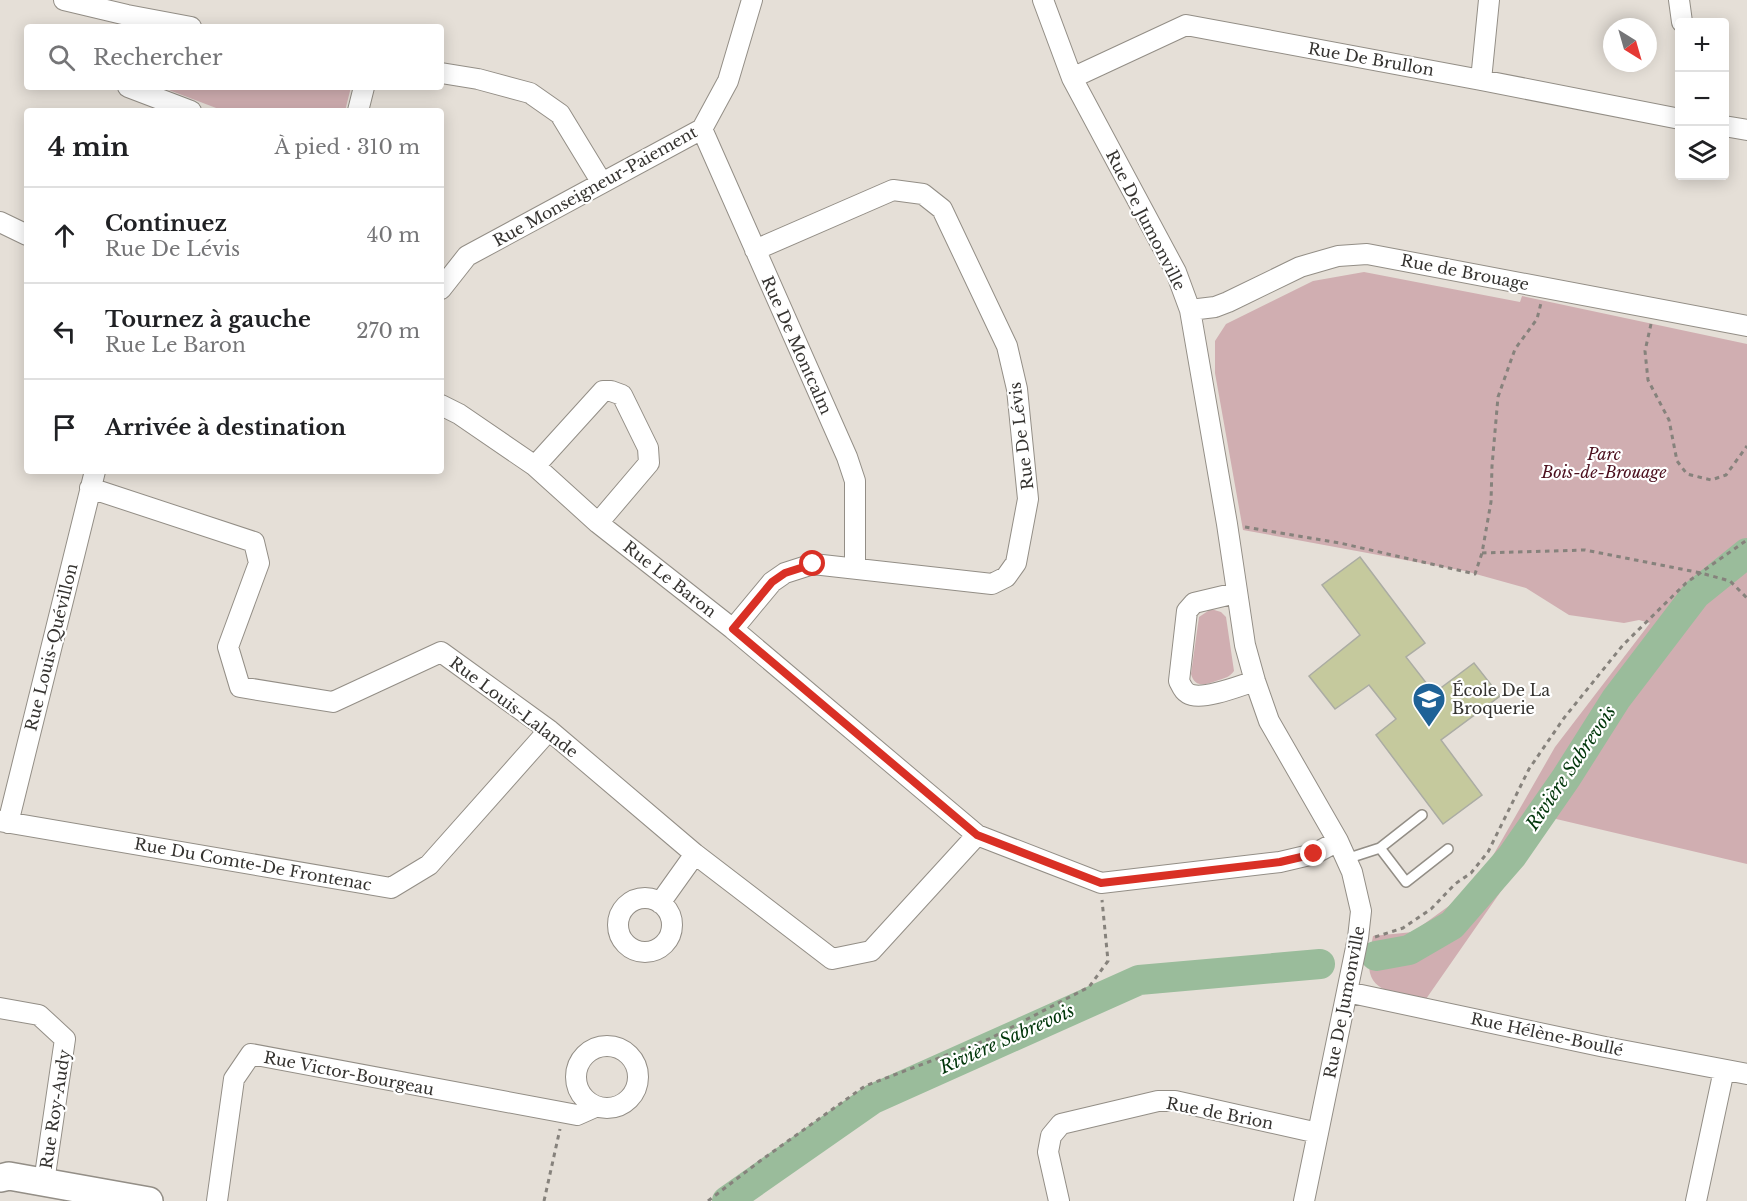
<!DOCTYPE html>
<html lang="fr">
<meta charset="utf-8">
<style>
:root{--surface:#fff;--page:#f2f2f2;--text:#202124;--muted:#757577;--line:#e0e0e0}
body{margin:0;font-family:"Libre Baskerville",serif;background:var(--page);color:var(--text)}
.controls{position:absolute;right:18px;top:18px;display:grid;overflow:hidden;border-radius:6px;box-shadow:0 3px 15px #0003}
.controls button{width:54px;height:54px;display:grid;place-items:center;padding:0;border:0;border-bottom:2px solid var(--line);background:var(--surface);color:var(--text);font:30px sans-serif}
.compass{position:absolute;left:1603px;top:18px;width:54px;height:54px;border-radius:50%;background:var(--surface);box-shadow:0 3px 15px #0003;rotate:143deg}
.stop{position:absolute;width:18px;height:18px;margin:-14px;border:4px solid #d93025;border-radius:50%;background:#fff}
.stop.end{background:#d93025;border-color:#fff;box-shadow:0 2px 6px #0008}
.list{margin:0;padding:0;list-style:none}
h2{display:flex;justify-content:space-between;align-items:center;height:78px;margin:0;padding:0 24px;font-size:26px}
h2 small{font-size:20px;font-weight:400;color:var(--muted)}
.list li{display:grid;grid-template-columns:39px 1fr auto;gap:18px;align-items:center;box-sizing:border-box;height:96px;padding:0 24px;border-top:2px solid var(--line)}
.list b{display:block;font-size:22px;white-space:nowrap}
.list p{margin:0;font-size:20px;white-space:nowrap;color:var(--muted)}
.list em{font-size:20px;font-style:normal;color:var(--muted)}
.icon{flex:none;width:33px;height:33px;fill:none;stroke:currentColor;stroke-width:2;stroke-linecap:round;stroke-linejoin:round}
.map{position:relative;flex:none;width:1747px;height:1201px;overflow:hidden}
.search{position:absolute;background:var(--surface);box-shadow:0 3px 15px #0003;left:24px;top:24px;width:420px;height:66px;display:flex;align-items:center;gap:15px;box-sizing:border-box;padding:0 21px;border-radius:6px;color:var(--muted);font-size:22px}
.panel{position:absolute;background:var(--surface);box-shadow:0 3px 15px #0003;left:24px;top:108px;width:420px;height:366px;border-radius:6px}
.map>svg:first-child{display:block}
</style>
<div class="map">
<svg width="1747" height="1201" viewBox="0 0 1747 1201">
<rect width="100%" height="100%" fill="#e5dfd7"/>
<!-- green -->
<path fill="#d0aeb1" d="M161,87H351L345,111H224Z
M1364,272L1520,302L1522,296L1747,344V864L1552,818L1426,999C1408,995 1375,995 1370,973C1367,962 1371,948 1373,936L1413,932L1475,887L1555,747L1650,623L1639,620L1624,623L1569,615L1526,588L1465,571L1243,530L1215,373V341L1226,324L1313,281Z
M1211,609L1221,612L1226,617L1234,671C1229,678 1224,678 1216,681C1205,685 1195,688 1191,674L1199,617Z"/>
<g fill="none" stroke-linecap="round" stroke-linejoin="round">
<!-- river -->
<path stroke="#9abc9b" stroke-width="30" d="M1376,956L1409,950L1452,925L1512,856L1566,778L1616,699L1696,594L1747,553
M727,1201L873,1099L1139,980L1320,964"/>
</g>
<!-- building -->
<path fill="#c5c99d" stroke="#abaca3" stroke-width="1.5" d="M1360,557L1425,643L1406,657L1434,693L1474,663L1500,696L1441,740L1482,795L1443,824L1376,735L1396,719L1369,685L1335,709L1309,676L1360,635L1322,585Z"/>
<g fill="none" stroke-linecap="round" stroke-linejoin="round">
<!-- lane casing -->
<g stroke="#938e86" stroke-width="12">
<path id="lane" d="M1380,848L1422,815
M1346,859L1380,848L1406,882L1448,849"/>
</g>
<!-- street casing -->
<g stroke="#938e86" stroke-width="22">
<path id="street" d="M64,0L127,15L191,27
M1043,0L1072,78L1176,272L1190,310L1227,524L1245,645L1255,681L1269,721L1338,841L1352,872L1361,911L1358,938L1304,1201
M1679,0L1682,22
M441,73L478,79L530,93L560,114L602,183
M1072,78L1186,25L1481,80L1680,119
M1481,80L1489,0
M128,87L191,111
M358,111L364,87
M1724,126L1747,130
M702,129L847,457L855,481V568
M0,222L27,235
M441,289L467,256L702,129L728,81L752,0
M1190,310L1215,307L1228,302L1300,267L1338,256L1367,254L1747,326
M441,405L459,414L535,466L598,523L733,629L977,835L1101,883L1280,862L1314,854L1338,841
M535,466L603,391H611L622,395L648,448L649,463L598,523
M90,488L254,542L259,563L228,647L240,687L333,702L441,652L549,730L695,854L832,959L871,951L977,835
M1236,593L1194,603L1187,611L1179,681C1182,687 1184,693 1192,695C1207,699 1239,686 1255,681
M733,629L772,582L785,573L813,564L992,584L1006,577L1016,563L1028,499L1017,389L1007,346L942,209L923,194L893,190L755,250
M0,821L391,888L429,865L549,730
M8,823L95,471
M618 925a27 27 0 1 1 54 0a27 27 0 1 1-54 0Z
M660,903L695,854
M1347,992L1605,1047L1747,1074
M0,1008L39,1015L65,1039L44,1182
M576 1077a31 31 0 1 1 62 0a31 31 0 1 1-62 0Z
M217,1201L234,1079L251,1054L577,1115L595,1107
M1059,1201L1048,1152L1051,1136L1061,1124L1158,1101H1175L1318,1133
M1696,1201L1724,1070"/>
</g>
<!-- secondary casing -->
<g stroke="#938e86" stroke-width="30">
<path id="secondary" d="M0,1178L9,1176L149,1201"/>
</g>
<!-- path -->
<path stroke="#86827c" stroke-width="3" stroke-dasharray="4.5 4.5" stroke-linecap="butt" d="M1651,324L1645,351L1648,380L1669,420L1677,461L1687,474L1711,480L1726,475L1747,446
M1245,527L1340,543L1475,574L1482,553L1491,502L1492,466L1498,397L1515,349L1537,319L1541,303
M1482,553L1585,550L1701,573L1730,581L1747,598
M1375,937L1403,928L1431,909L1455,884L1471,873L1488,852L1529,769L1564,718L1623,645L1686,583L1747,540
M544,1201L560,1129
M708,1201L760,1161L865,1086L989,1039L1089,987L1108,961L1102,900"/>
<!-- lane -->
<use href="#lane" stroke="#fff" stroke-width="9"/>
<!-- street -->
<use href="#street" stroke="#fff" stroke-width="20"/>
<!-- secondary -->
<use href="#secondary" stroke="#fff" stroke-width="27"/>
</g>
<g fill="none" stroke-linecap="round" stroke-linejoin="round">
<!-- route -->
<path stroke="#d93025" stroke-width="8" d="M813,564L785,573L772,582L733,629L977,835L1101,883L1280,862L1314,854"/>
</g>
<!-- icons -->
<defs>
<g id="school-pin" transform="scale(1.725)"><path d="M0 17L-7.5 6A9.5 9.5 0 1 1 7.5 6Z" fill="#1e6297" stroke="#fff"/><path d="M0-5L7-2L0 1L-7-2ZM-4 1L0 2.5L4 1V4Q0 6-4 4Z" fill="#fff"/></g>
</defs>
<g fill-rule="evenodd">
<use href="#school-pin" x="1429" y="699"/>
</g>
<g text-anchor="middle" stroke-width="4.5" stroke-linejoin="round" paint-order="stroke">
<!-- street labels -->
<g font-size="16" fill="#353330" stroke="#fff">
<text transform="translate(1371 59) rotate(10)" y="6">Rue De Brullon</text>
<text transform="translate(595 186) rotate(-29)" y="6">Rue Monseigneur-Paiement</text>
<text transform="translate(1146 220) rotate(63)" y="6">Rue De Jumonville</text>
<text transform="translate(1465 272) rotate(11)" y="6">Rue de Brouage</text>
<text transform="translate(797 345) rotate(66)" y="6">Rue De Montcalm</text>
<text transform="translate(1021 436) rotate(-97)" y="6">Rue De Lévis</text>
<text transform="translate(670 579) rotate(38)" y="6">Rue Le Baron</text>
<text transform="translate(51 647) rotate(-76)" y="6">Rue Louis-Quévillon</text>
<text transform="translate(514 707) rotate(37)" y="6">Rue Louis-Lalande</text>
<text transform="translate(253 864) rotate(10)" y="6">Rue Du Comte-De Frontenac</text>
<text transform="translate(1344 1002) rotate(-79)" y="6">Rue De Jumonville</text>
<text transform="translate(1547 1034) rotate(12)" y="6">Rue Hélène-Boullé</text>
<text transform="translate(349 1073) rotate(11)" y="6">Rue Victor-Bourgeau</text>
<text transform="translate(55 1109) rotate(-81)" y="6">Rue Roy-Audy</text>
<text transform="translate(1220 1113) rotate(11)" y="6">Rue de Brion</text>
</g>
<!-- park labels -->
<g font-size="16" font-style="italic" fill="#4c101e" stroke="#fff">
<text x="1604" y="460">Parc<tspan x="1604" dy="18">Bois-de-Brouage</tspan></text>
</g>
<!-- poi labels -->
<g font-size="16" fill="#353330" stroke="#fff" text-anchor="start">
<text x="1452" y="696">École De La<tspan x="1452" dy="18">Broquerie</tspan></text>
</g>
<!-- water labels -->
<g font-size="18" font-style="italic" fill="#00360a" stroke="#fff">
<text transform="translate(1571 768) rotate(-56)" y="6">Rivière Sabrevois</text>
<text transform="translate(1007 1039) rotate(-24)" y="6">Rivière Sabrevois</text>
</g>
</g>
</svg>
<div class="controls">
<button>+</button>
<button>−</button>
<button><svg class="icon" aria-label="layers" viewBox="0 0 24 24"><path d="M12 4l9 5-9 5-9-5zM3 14l9 5 9-5"/></svg></button>
</div>
<svg class="compass" viewBox="-18 -18 36 36"><path d="M0-13l5 13h-10z" fill="#e53935"/><path d="M0 13l5-13h-10z" fill="#757577"/></svg>
<div class="stop" style="left:813px;top:564px"></div>
<div class="stop end" style="left:1314px;top:854px"></div>
<div class="search"><svg class="icon" aria-label="search" viewBox="0 0 24 24"><circle cx="10" cy="10" r="6"/><path d="M15 15l6 6"/></svg>Rechercher</div>
<section class="panel">
<h2>4 min<small>À pied · 310 m</small></h2>
<ul class="list">
<li><svg class="icon" aria-label="ahead" viewBox="0 0 24 24"><path d="M12 20V5M6 11l6-6 6 6"/></svg><div><b>Continuez</b><p>Rue De Lévis</p></div><em>40 m</em></li>
<li><svg class="icon" aria-label="left" viewBox="0 0 24 24"><path d="M17 20v-9H6M10 6l-5 5 5 5"/></svg><div><b>Tournez à gauche</b><p>Rue Le Baron</p></div><em>270 m</em></li>
<li><svg class="icon" aria-label="arrive" viewBox="0 0 24 24"><path d="M6 21V4h12l-3 4 3 4H6"/></svg><div><b>Arrivée à destination</b></div></li>
</ul>
</section>
</div>
